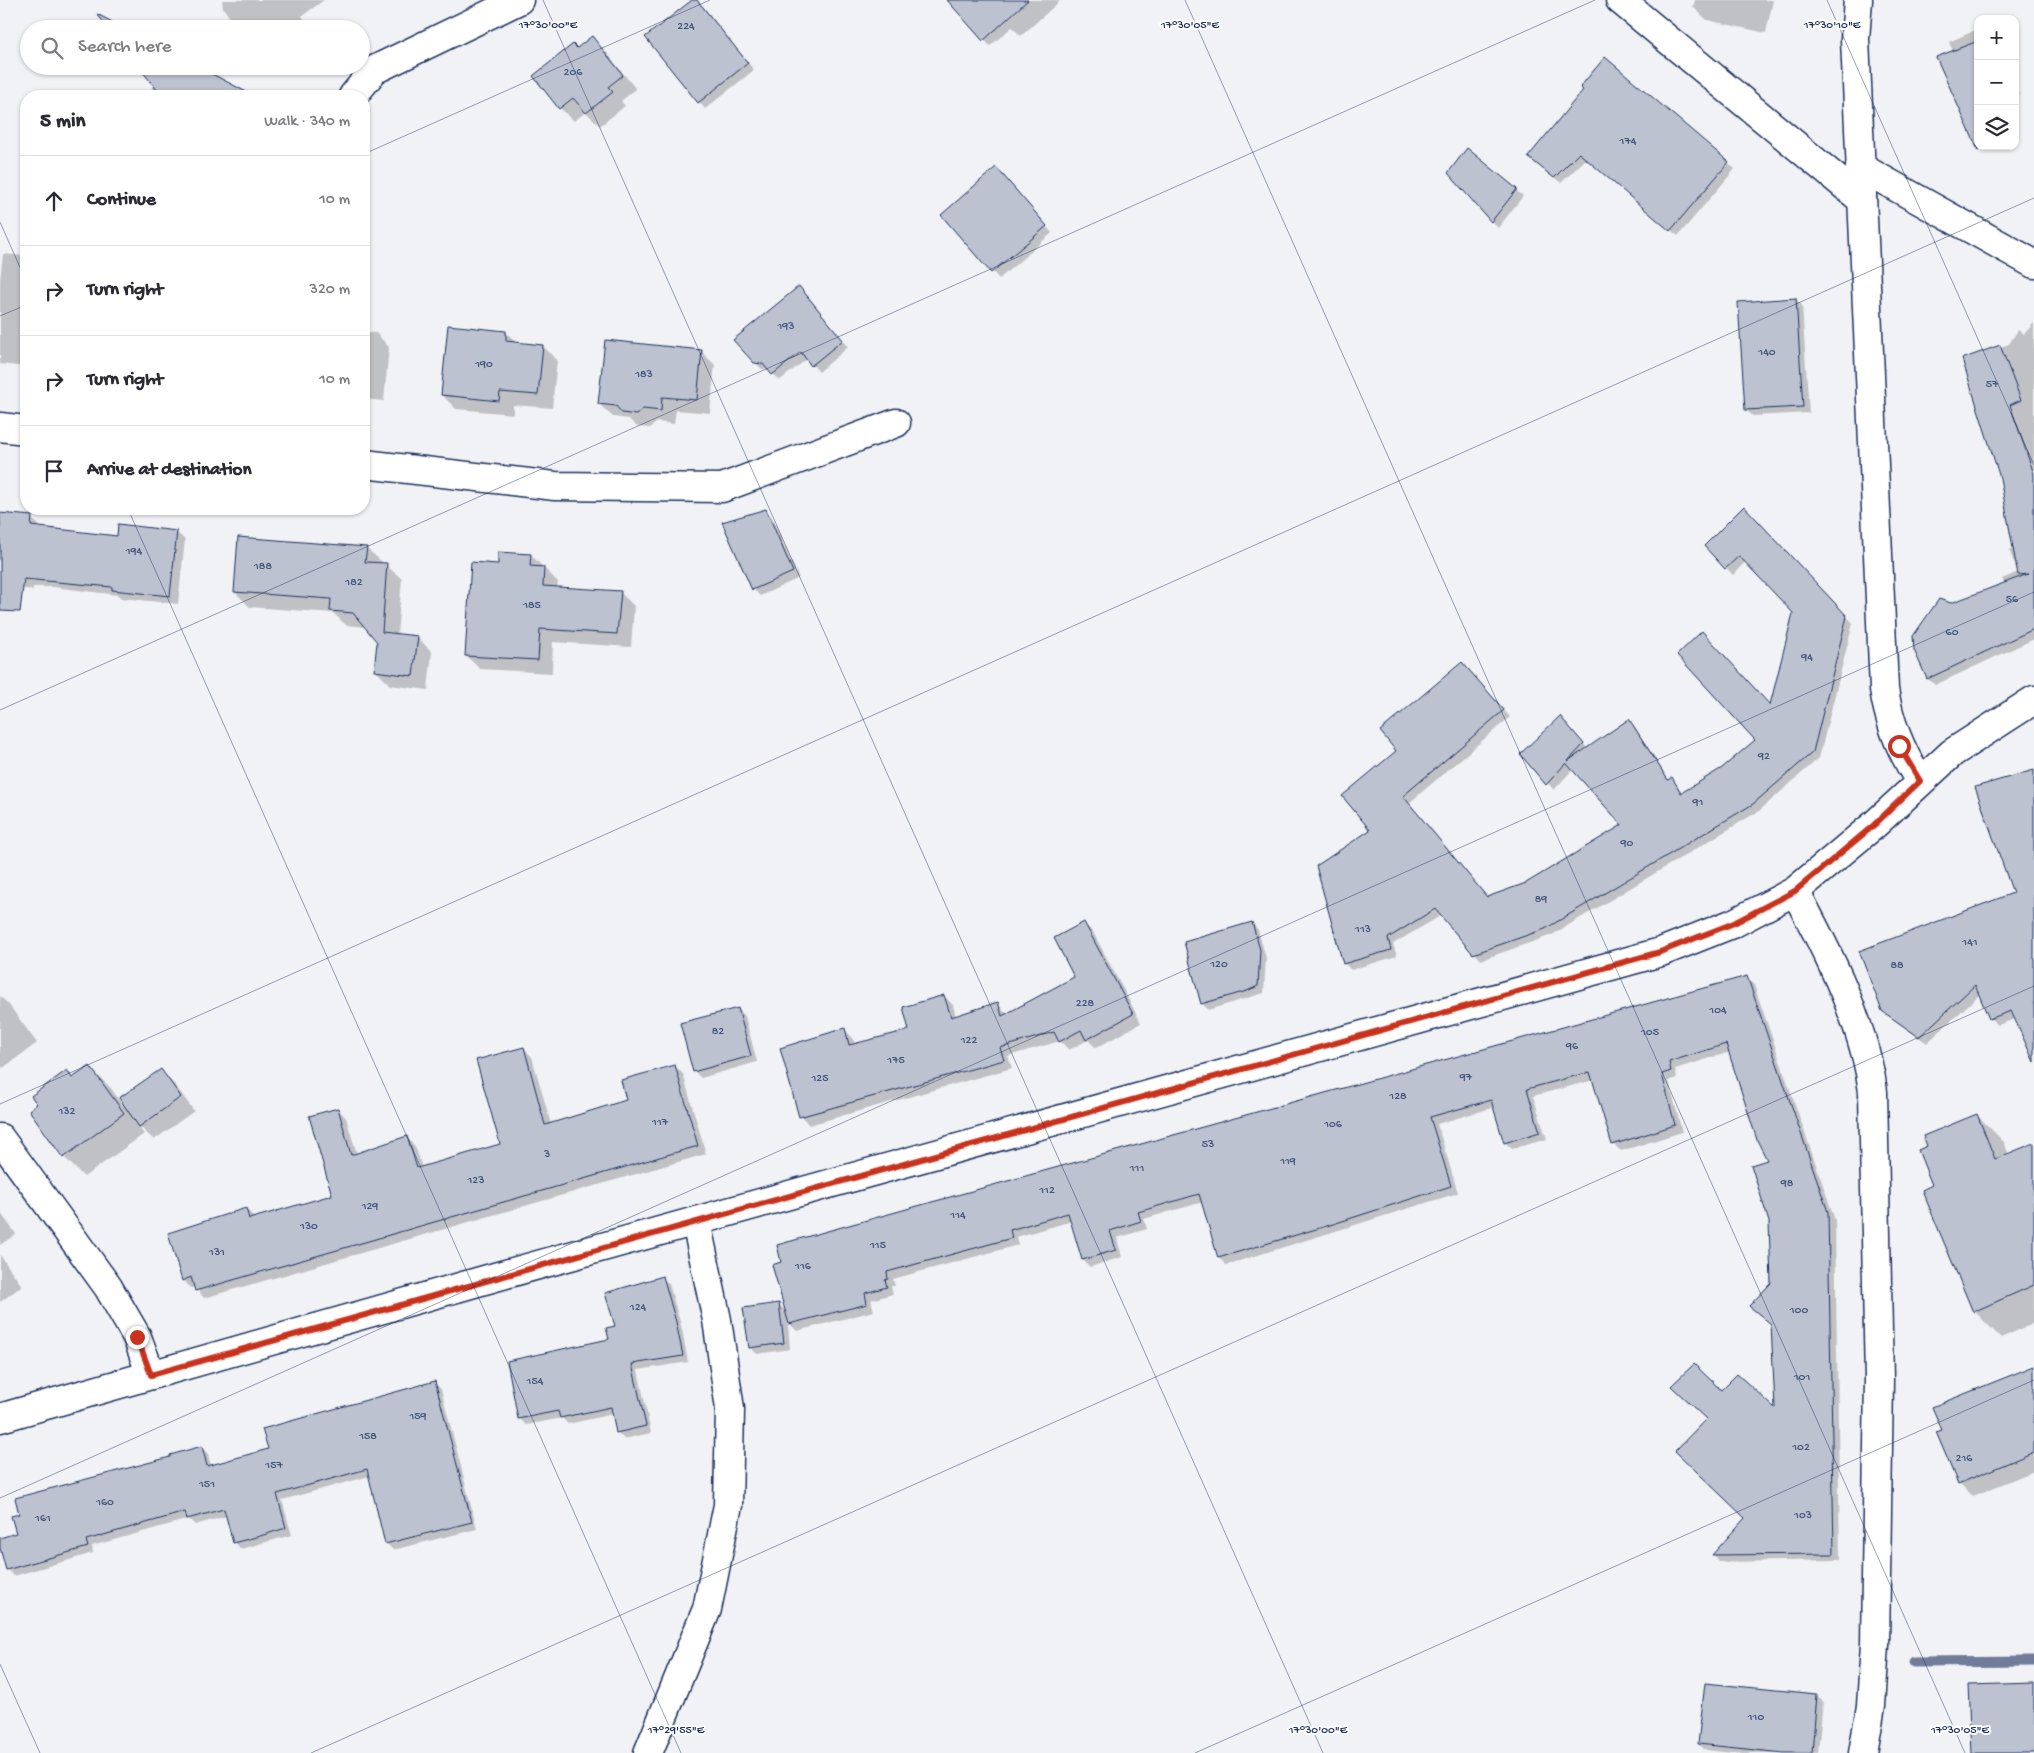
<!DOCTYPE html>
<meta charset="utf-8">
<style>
:root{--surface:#fff;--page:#f2f2f3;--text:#2b2b33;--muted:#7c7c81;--line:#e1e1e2}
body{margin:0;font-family:"Gochi Hand",sans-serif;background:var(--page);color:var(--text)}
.controls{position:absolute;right:15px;top:15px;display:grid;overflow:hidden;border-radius:10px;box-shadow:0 1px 4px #0004}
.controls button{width:45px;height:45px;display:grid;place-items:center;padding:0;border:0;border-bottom:1px solid var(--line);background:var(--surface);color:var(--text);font:25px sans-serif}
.stop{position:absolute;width:15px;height:15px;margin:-11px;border:4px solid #c8321e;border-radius:50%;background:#fff}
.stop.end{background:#c8321e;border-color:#fff;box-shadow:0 1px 5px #0008}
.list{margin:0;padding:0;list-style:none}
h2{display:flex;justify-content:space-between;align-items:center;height:65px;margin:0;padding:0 20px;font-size:21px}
h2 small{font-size:16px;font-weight:400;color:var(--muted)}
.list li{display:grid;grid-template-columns:32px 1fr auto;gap:15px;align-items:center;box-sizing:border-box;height:90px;padding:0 20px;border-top:1px solid var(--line)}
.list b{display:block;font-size:19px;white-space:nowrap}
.list em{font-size:16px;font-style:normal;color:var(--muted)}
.icon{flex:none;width:28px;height:28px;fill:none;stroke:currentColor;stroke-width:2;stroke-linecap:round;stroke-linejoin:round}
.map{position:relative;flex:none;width:2034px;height:1753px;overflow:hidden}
.search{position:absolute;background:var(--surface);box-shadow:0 1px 4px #0004;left:20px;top:20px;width:350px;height:55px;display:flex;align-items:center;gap:12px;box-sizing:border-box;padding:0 18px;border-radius:28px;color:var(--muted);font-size:19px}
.panel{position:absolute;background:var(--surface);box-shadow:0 1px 4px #0004;left:20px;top:90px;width:350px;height:425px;border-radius:20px}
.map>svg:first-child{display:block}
</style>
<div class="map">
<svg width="2034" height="1753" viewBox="0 0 2034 1753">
<rect width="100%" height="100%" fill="#f1f2f5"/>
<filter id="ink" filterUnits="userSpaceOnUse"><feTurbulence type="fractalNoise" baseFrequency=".02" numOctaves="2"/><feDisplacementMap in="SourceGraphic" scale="10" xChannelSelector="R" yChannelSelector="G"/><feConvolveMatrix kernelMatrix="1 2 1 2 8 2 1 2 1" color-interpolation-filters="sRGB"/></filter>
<g filter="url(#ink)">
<!-- shadow -->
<path fill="#0003" d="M222,0H324L302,16L310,29H238L223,8Z
M694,0L702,5L754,70L705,109L699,102Z
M949,0H1061L1021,36L1012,27L990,46Z
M1695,0H1773L1766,33L1707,20L1693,7Z
M148,24L153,29H141Z
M1978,29V112L1949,42Z
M592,38L605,51L636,89L621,101L625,106L600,126L586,112L574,121L560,108L578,50Z
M1605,59L1735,169L1678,236L1586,159L1561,183L1536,163Z
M154,84L231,86L242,96H148Z
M2015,86L2019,94L2015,96Z
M1467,150L1523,196L1498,228L1449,173Z
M1003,175L1052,233L999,279L943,215Z
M3,254L26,256V367L0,364V280Z
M806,294L848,347L819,372L807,359L779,381L770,370L762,369L755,362Z
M1795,299L1802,305L1809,413L1753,416L1746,410Z
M2034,323V639L1935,685L1928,679L1915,650L1951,605L2005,584L2002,579L2018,572L2009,550L2014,548L2002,478L1963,360L2009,344L2018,330L2024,334Z
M364,332L376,333L389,347L384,401L364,399Z
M506,332L517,343L543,346L557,360L552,408L513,405V414L456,409L442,395Z
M701,351L715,365L710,413L676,410L674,424L657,422L650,428L637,427L629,419L613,417L599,404Z
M766,511L772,517L799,578L760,596L753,589Z
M0,514L31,518L40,526V529L118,538L176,532L185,540L178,604L121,598L118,595L53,587H33V590L20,588L0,589Z
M1751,514L1853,623L1819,758L1759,811L1552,935L1481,960L1442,915L1393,944L1397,956L1351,970L1344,963L1372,831L1398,751L1468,670L1510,717L1409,803L1488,898L1526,884L1624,825L1573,769L1554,790L1522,754L1566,724L1588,749L1629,720L1635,727L1669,781L1672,779L1683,793L1723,769L1757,740L1771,707L1795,613L1746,561L1733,575L1706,546Z
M366,548L402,579L397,635L417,637L432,652L428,690L390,685L375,670L378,641L366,627L346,625L333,613L250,607L235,592Z
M531,555L558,582L557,588L620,592L634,606L631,647L553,642L552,673L480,669L466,656L499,565Z
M2034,771V1012L1998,1025L1990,1018L1980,994L1927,1043L1891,1018L1883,1011L2014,893Z
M1252,923L1258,930L1266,958L1264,993L1208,1010L1202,1003Z
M1084,924L1093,932L1141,1023L1096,1048L1088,1040L1069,1050L1060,1041L1008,1056L1012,1068L809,1125L801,1116L844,1029L853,1038L855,1045L911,1031L944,996L953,1005L956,1017L998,1004L1007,1014L1076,977Z
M1747,978L1754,985L1835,1220L1840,1560L1720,1562L1714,1555L1747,1519L1707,1419L1721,1392L1777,1411L1769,1161L1730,1052L1675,1069L1677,1078L1669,1081L1682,1132L1621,1151L1613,1144L1594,1080L1533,1096L1547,1139L1512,1149L1505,1142L1495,1107L1437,1124L1458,1193L1226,1265L1219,1258L1203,1202L1144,1219L1147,1229L1117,1238L1122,1257L1090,1267L1083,1260L1072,1221L1016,1237L1018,1245L893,1279L895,1286H891L893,1294L871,1300L874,1311L797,1331L790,1324L773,1265Z
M0,996L9,1005L37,1043L3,1068L0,1065Z
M738,1009L745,1016L757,1062L701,1078L694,1071Z
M524,1048L532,1057L551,1124L628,1101L675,1066L683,1074L706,1154L204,1298L195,1287L191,1288L183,1280L246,1209L255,1218L334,1196L338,1109L346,1118L357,1154L407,1138L415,1146L422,1168L502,1145Z
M90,1068L111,1088L123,1106L161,1071L175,1085L194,1111L154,1140L141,1128L140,1129L144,1134L84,1177L64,1157L38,1104L67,1072L74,1079Z
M1977,1115L2004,1142L2009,1155L2034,1144V1323L2001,1338L1974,1311L1934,1186L1929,1146Z
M0,1212L16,1234L0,1245Z
M0,1255L22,1286L0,1302Z
M662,1278L669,1284L682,1329L688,1362L638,1370L651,1433L624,1439L617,1432L613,1414L568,1424L562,1418L526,1425L520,1419L611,1340Z
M778,1304L787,1312L790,1349L757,1354L750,1347Z
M2034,1368V1471L1973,1496L1959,1483L1944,1430Z
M434,1383L441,1389L477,1529L393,1550L386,1543L370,1476L282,1500L292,1535L241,1549L234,1542L227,1516L195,1525L189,1519L92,1546L93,1553L14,1576L7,1569L0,1539L17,1534L171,1458L201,1447L208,1454L211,1466L270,1450Z
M1817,1695L1823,1701L1818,1753H1732L1705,1750L1699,1744Z"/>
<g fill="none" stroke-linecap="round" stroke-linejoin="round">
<!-- stream -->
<path stroke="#707c9a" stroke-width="11" d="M1914,1662L2034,1661"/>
</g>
<!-- building -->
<path fill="#bcc2d0" stroke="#1b2f5e" d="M692,0H697L748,63L698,103L645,37Z
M947,0H1028L983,41Z
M97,14L126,29H109Z
M592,36L623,75L608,87L613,92L586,113L573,98L559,109L533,76L573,44L577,48Z
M1978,41V150L1936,57Z
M1605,57L1729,162L1670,231L1579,153L1554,178L1528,157L1583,90L1580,87Z
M138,66H197L254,96H162Z
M1467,148L1517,189L1491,222L1448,173Z
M996,167L1047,226L991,273L941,215Z
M799,286L843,340L811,366L801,352L772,375L763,364L754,363L733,340Z
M1796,298L1803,407L1745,410L1738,302Z
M448,325L506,331V341L543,345L538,395L500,392L499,401L441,395Z
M605,340L702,350L697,400L662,397L661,411L643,409L636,415L622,413L616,406L598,404Z
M2000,345L2021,400L2010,405L2034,474V629L1927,679L1914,650L1913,636L1939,599L1951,603L2028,574L2018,575L2000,478L1962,359Z
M1744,506L1847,616L1813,752L1753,804L1545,929L1473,954L1435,909L1388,938L1391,950L1343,964L1316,866L1370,830L1342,796L1396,751L1380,731L1462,662L1504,710L1403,796L1487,897L1526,883L1622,825L1566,763L1546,785L1520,754L1560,716L1584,744L1568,761L1629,719L1668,780L1672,777L1681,793L1722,768L1755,740L1677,655L1702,631L1770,705L1793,613L1739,556L1725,569L1704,546Z
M766,509L793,572L752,590L722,522Z
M0,513L32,516L31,526L117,536L118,524L177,531L170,596L112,590V587L24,579L20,612L0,611Z
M238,537L367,547L365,562L387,563L382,632L418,636L413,676L374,671L377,642L353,613L330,611L331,599L234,592Z
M498,552L531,554L530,566L544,567L543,586L621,591L617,634L540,629L538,660L465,656L471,562L498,564Z
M2034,770V1062L2011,1011L1989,1019L1975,985L1919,1037L1882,1011L1859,951L2013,893L1975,787Z
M1084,922L1133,1014L1086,1040L1081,1030L1059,1042L1054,1032L1000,1048L1004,1060L799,1117L780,1048L845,1028L849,1045L909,1030L903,1007L944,995L951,1017L998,1002L1002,1016L1074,977L1054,938Z
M1252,922L1260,950L1258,986L1247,991L1201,1004L1184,942Z
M1747,976L1828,1212L1834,1554L1712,1555L1745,1518L1675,1451L1706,1419L1671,1386L1694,1364L1721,1390L1737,1374L1775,1408L1771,1324L1749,1306L1771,1283L1769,1222L1751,1165L1767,1160L1757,1140L1726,1044L1669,1062L1671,1071L1662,1074L1675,1125L1612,1145L1590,1072L1527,1089L1540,1132L1504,1143L1491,1100L1430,1117L1451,1186L1330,1225L1218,1258L1199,1194L1138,1212L1141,1221L1110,1231L1116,1250L1082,1260L1068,1213L1010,1230L1012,1238L887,1272L888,1279L885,1280L887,1287L865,1293L867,1304L789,1324L772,1265L781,1262L777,1245Z
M738,1008L751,1056L693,1072L680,1023Z
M524,1047L545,1125L626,1100L621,1080L675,1065L698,1146L195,1291L191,1277L182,1281L168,1233L246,1208L249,1219L332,1195L309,1116L338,1108L351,1155L407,1136L417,1168L500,1144L476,1060Z
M90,1066L124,1113L63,1158L29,1110L37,1104L31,1096L67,1070L72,1078Z
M161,1069L181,1097L139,1127L119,1098Z
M1977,1114L1995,1159L2034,1143V1285L1973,1312L1922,1190L1932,1185L1918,1150L1927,1146L1923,1136Z
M663,1276L676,1322L683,1356L632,1364L646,1426L616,1433L611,1407L560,1418L558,1411L518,1419L507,1361L609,1339L606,1328L615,1326L605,1293Z
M779,1303L784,1343L749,1348L743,1308Z
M2034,1366V1452L1958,1484L1936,1432L1942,1430L1932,1407Z
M435,1381L472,1522L385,1544L367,1469L277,1494L286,1528L260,1536L233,1543L224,1509L187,1519L185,1512L86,1540L88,1547L6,1570L0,1548V1538L16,1533L11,1516L19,1514L15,1498L170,1457V1455L202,1446L207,1466L268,1449L262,1429Z
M1705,1683L1817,1694L1812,1753H1784L1698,1744Z
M2034,1683V1753H1971L1968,1685Z"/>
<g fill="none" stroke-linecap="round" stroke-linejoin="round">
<!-- street casing -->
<g stroke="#1b2f5e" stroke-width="31">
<path id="street" d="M1620,0L1862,200
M353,96L374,70L519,0
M1860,167L2034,264
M0,427L26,430
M364,464L555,486L722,488L896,423
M1795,891C1827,950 1865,1025 1873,1092L1879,1380L1875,1644L1871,1706L1863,1753
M0,1138L108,1287L137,1337L151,1375
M648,1753L707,1609L728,1505L730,1409L717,1320L696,1222"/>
</g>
<!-- secondary casing -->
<g stroke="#1b2f5e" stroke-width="31">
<path id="secondary" d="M1858,0L1855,39L1884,689C1889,723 1901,752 1920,781
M0,1418L495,1277L1661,952L1734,923L1795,891L1874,825L1952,753L2034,700"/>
</g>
<!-- street -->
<use href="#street" stroke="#fff" stroke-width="28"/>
<!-- secondary -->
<use href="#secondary" stroke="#fff" stroke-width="28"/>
</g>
</g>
<g fill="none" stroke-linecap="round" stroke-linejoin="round" filter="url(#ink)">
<!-- route -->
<path stroke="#c8321e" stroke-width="6" d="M137,1337L151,1375L1660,952L1734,923L1795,891L1874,825L1920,781L1899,746"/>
</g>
<!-- ticks -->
<path fill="none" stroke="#1b2f5e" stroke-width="1" stroke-opacity="0.45" d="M543,0L1323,1753M1185,0L1965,1753M1827,0L2034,465M364,154L710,0M0,222L26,281M0,316L26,305M128,509L681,1753M0,710L1595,0M0,1104L2034,198M0,1498L2034,592M0,1664L40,1753M311,1753L2034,986M1195,1753L2034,1380"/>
<g text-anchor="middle" stroke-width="4" stroke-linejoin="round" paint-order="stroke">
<!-- number labels -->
<g font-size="12" fill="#43547a">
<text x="686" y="29">224</text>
<text x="573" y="75">206</text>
<text x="1628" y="144">174</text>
<text x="786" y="329">193</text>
<text x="1767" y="355">140</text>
<text x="484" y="367">190</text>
<text x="644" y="377">183</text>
<text x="1992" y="387">57</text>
<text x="134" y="554">194</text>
<text x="263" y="569">188</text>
<text x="354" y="585">182</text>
<text x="2012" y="602">56</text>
<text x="532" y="608">185</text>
<text x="1952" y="635">60</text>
<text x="1807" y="660">94</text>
<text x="1764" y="759">92</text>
<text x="1698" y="805">91</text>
<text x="1627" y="846">90</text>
<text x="1541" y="902">89</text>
<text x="1363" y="932">113</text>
<text x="1970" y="945">141</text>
<text x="1219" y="967">120</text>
<text x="1897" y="968">88</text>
<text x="1085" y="1006">228</text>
<text x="1718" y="1013">104</text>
<text x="718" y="1034">82</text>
<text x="1650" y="1035">105</text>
<text x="969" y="1043">122</text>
<text x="1572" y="1049">96</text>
<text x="896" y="1063">175</text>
<text x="1466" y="1080">97</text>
<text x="820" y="1081">125</text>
<text x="1398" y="1099">128</text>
<text x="67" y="1114">132</text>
<text x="660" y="1125">117</text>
<text x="1333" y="1127">106</text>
<text x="1208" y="1147">53</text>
<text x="547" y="1157">3</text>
<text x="1288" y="1164">119</text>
<text x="1137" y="1171">111</text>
<text x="476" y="1183">123</text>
<text x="1787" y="1186">98</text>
<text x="1047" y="1193">112</text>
<text x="370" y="1209">129</text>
<text x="958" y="1218">114</text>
<text x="309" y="1229">130</text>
<text x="878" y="1248">115</text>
<text x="217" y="1255">131</text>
<text x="803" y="1269">116</text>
<text x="638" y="1310">124</text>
<text x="1799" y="1313">100</text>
<text x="1802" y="1380">101</text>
<text x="535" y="1384">154</text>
<text x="418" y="1419">159</text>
<text x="368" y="1439">158</text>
<text x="1801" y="1450">102</text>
<text x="1964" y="1461">216</text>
<text x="274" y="1468">157</text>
<text x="207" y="1487">151</text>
<text x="105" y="1505">160</text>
<text x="1803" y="1518">103</text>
<text x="43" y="1521">161</text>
<text x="1756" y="1720">110</text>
</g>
</g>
<g font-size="12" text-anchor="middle" fill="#1b2f5e" stroke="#fff" stroke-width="4" stroke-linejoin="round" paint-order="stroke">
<text x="548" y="28">17°30'00"E</text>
<text x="1190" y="28">17°30'05"E</text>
<text x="1832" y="28">17°30'10"E</text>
<text x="676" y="1733">17°29'55"E</text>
<text x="1318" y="1733">17°30'00"E</text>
<text x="1960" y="1733">17°30'05"E</text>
</g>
</svg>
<div class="controls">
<button>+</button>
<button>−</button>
<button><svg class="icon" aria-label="layers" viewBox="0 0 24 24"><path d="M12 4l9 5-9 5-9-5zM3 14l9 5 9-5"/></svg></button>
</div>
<div class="stop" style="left:1899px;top:746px"></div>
<div class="stop end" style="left:137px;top:1337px"></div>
<div class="search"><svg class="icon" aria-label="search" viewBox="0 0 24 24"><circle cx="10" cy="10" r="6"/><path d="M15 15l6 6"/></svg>Search here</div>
<section class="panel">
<h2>5 min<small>Walk · 340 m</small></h2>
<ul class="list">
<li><svg class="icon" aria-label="ahead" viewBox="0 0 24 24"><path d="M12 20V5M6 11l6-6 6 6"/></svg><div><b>Continue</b></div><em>10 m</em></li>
<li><svg class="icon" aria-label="right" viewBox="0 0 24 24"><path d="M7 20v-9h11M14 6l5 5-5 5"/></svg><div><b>Turn right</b></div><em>320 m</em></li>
<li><svg class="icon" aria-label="right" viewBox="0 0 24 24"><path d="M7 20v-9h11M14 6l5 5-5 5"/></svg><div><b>Turn right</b></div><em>10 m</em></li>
<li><svg class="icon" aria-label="arrive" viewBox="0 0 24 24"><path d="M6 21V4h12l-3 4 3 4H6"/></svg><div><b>Arrive at destination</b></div></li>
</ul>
</section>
</div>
